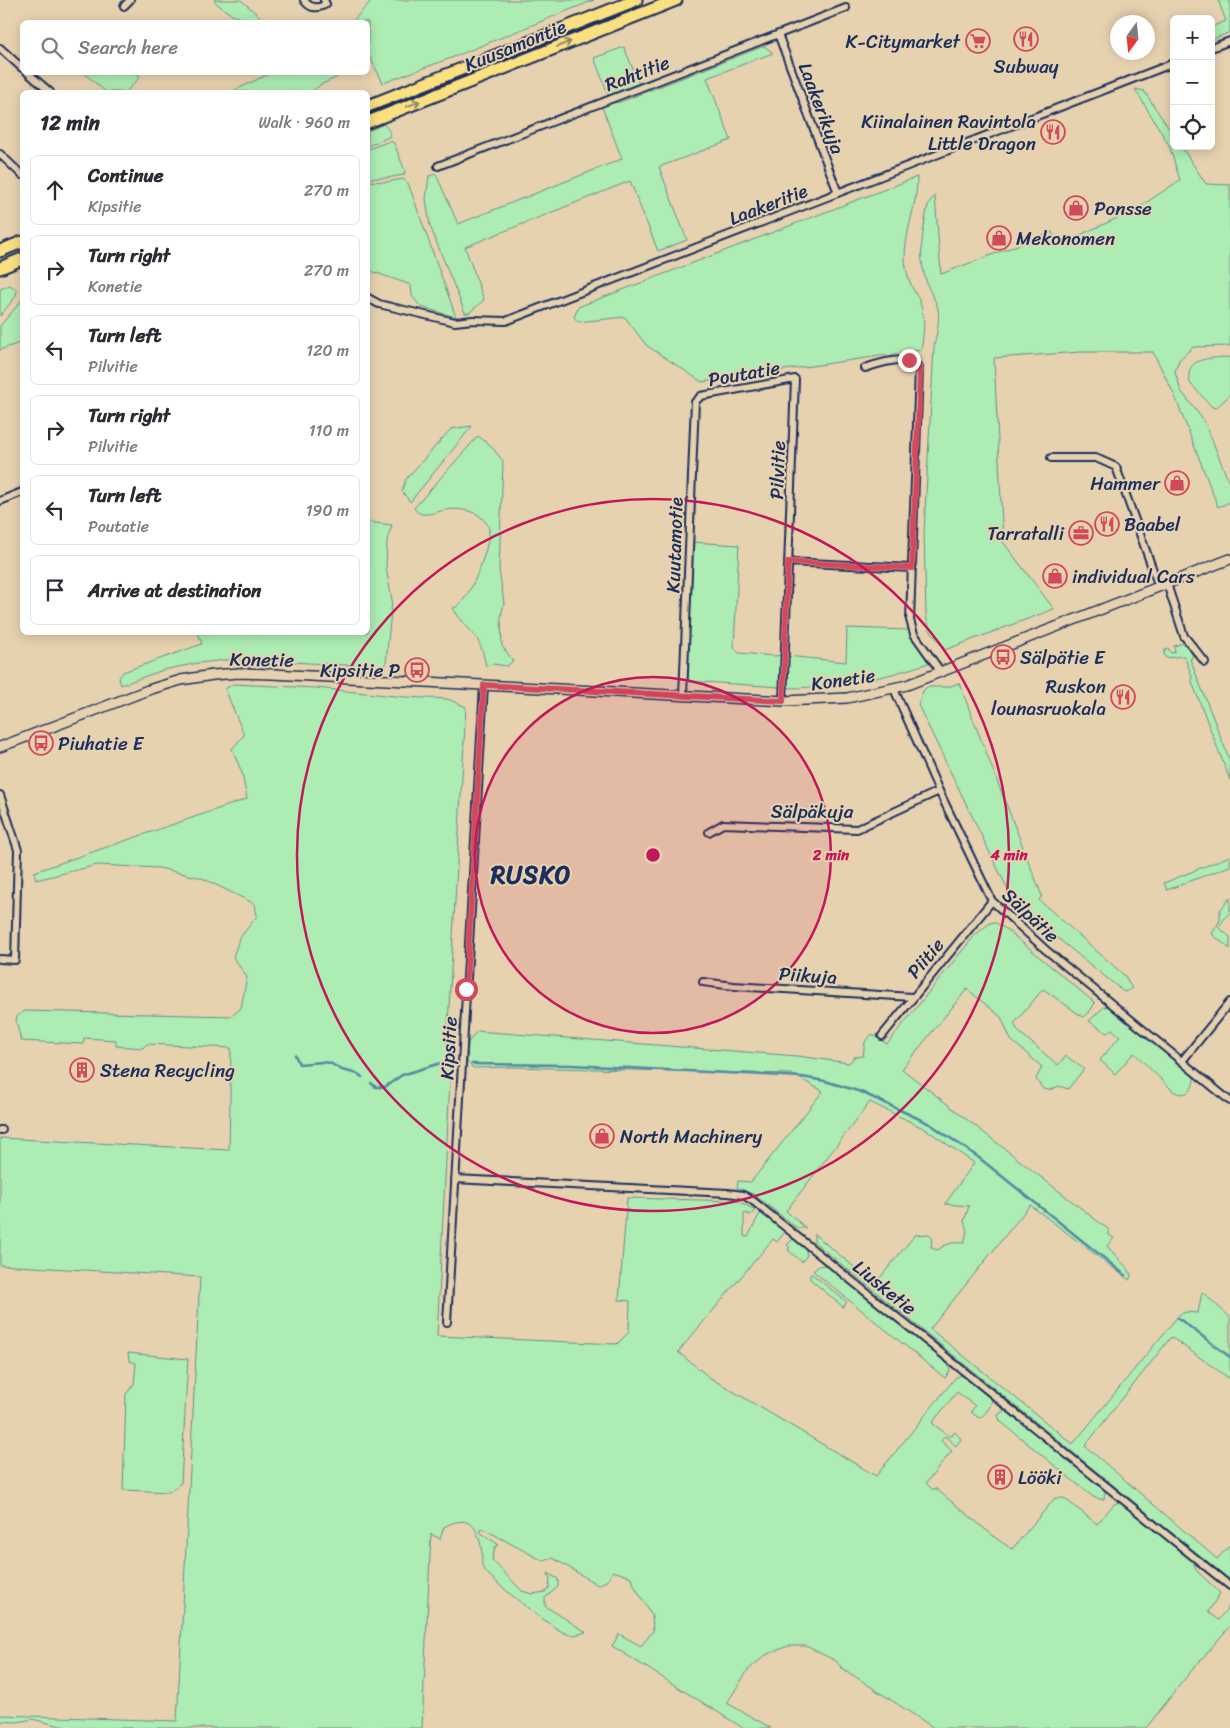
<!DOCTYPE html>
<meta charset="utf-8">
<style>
:root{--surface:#fff;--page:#f7f7f7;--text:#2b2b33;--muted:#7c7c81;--line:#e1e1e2}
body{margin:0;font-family:Sriracha,sans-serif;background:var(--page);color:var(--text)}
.controls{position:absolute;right:15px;top:15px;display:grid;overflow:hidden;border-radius:8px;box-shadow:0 2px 12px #0003}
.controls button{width:45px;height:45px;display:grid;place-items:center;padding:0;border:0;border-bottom:1px solid var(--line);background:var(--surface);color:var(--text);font:25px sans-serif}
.compass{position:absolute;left:1110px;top:15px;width:45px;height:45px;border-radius:50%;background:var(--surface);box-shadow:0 2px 12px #0003;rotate:195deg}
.stop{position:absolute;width:15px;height:15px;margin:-11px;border:4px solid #d1495b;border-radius:50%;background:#fff}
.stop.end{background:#d1495b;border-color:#fff;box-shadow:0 1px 5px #0008}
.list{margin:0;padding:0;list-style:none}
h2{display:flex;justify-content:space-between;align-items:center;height:65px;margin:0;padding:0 20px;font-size:21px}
h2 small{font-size:16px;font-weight:400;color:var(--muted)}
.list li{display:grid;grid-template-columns:32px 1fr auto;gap:15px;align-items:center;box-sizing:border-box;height:70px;margin:0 10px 10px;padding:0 10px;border:1px solid var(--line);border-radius:8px}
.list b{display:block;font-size:19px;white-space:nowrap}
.list p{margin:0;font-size:16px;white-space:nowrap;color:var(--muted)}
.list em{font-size:16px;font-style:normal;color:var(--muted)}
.icon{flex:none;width:28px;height:28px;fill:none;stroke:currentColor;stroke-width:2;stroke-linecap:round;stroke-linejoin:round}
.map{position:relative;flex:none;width:1230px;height:1728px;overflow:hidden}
.search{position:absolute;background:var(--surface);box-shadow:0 2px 12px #0003;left:20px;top:20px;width:350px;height:55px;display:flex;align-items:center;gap:12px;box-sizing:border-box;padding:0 18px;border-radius:8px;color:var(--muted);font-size:19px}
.panel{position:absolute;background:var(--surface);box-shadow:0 2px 12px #0003;left:20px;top:90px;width:350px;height:545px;border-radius:8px}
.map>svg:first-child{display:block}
</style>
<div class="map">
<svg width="1230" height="1728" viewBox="0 0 1230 1728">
<rect width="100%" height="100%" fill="#e7d2b0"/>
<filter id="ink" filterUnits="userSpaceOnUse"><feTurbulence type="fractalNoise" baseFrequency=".02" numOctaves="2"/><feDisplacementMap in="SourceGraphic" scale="10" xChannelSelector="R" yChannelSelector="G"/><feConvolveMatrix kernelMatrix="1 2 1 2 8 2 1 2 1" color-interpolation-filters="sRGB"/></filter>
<g filter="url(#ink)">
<!-- green -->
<path fill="#adecb3" stroke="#648e88" d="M214,0H241L266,22H248L243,19L232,15L217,4Z
M372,0H594L451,58L383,83L368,53V22H352Z
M1218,0H1230V32L1211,40V27L1226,21Z
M764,46L773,53L707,78L731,140L659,167L687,240L658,251L630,181L465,247L484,300L469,313H465L430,226L426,199L429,176L436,174L458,224L622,159L602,107L612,103L620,102Z
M624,47L639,84L609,96L594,58Z
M84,73H137L140,77L126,92H106Z
M271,73H346L320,85L312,92H231Z
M1135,89L1144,91L1174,136V146H1181L1206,184L1230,185V346L1193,347L1179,360L1175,372L1181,391L1205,422L1230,485V502L1218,507L1174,394L1153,352H1081L994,358L1003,542L1054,609L945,650L930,630L926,616L924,532L934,347C936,335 940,322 938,309C936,300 930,293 927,284C919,260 921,244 925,220C927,210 927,203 935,196L941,274L1052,232L1058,245L1135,210L1180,180L1169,145Z
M384,124C387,129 392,131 389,137L368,146V131Z
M390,141L394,143L405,171L404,175L386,178H368V149Z
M917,177C918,205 904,232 905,261C906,269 908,279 912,287C914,292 918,296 919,300C926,317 924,333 921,350L702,382L646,345L625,317L578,322L574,317L578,307Z
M403,179L408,183L456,317L421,307L412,296L411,285L368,270V181L386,182Z
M10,285L17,290L16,296L0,316V289Z
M22,300V342L0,350V326Z
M1230,357V395L1216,408L1212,407L1190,383C1183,356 1213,358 1230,357Z
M472,426L410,502L402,491L406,479L451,429Z
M478,436L490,445L503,461L499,570L504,603L501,617L502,646L513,661L507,666L493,664L486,666C484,656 481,644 475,636C467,626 459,619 453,608C468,607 490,546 489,531C489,526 486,522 482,518C474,510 457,508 446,510C439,511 430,515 423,514C419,514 416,511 414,508Z
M368,522L392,525L387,540L386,568L392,600L386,663L382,667L236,659L198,663L163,670L121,685L119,678L123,672L202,644L198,633L368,632Z
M692,542L739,545L734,647L739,653L775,656L782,655L780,687L687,681Z
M847,628L909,630L914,639L932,662C892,675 855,685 813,687C805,687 794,689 786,687L787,656L846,662Z
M1186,642L1193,657L1190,659L1230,761V780L1192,682V676L1184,656L1166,658L1164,654L1165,650L1168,648L1171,653L1175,652L1174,646Z
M959,683L1042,896L1039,900L1125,976L1132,989L1124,992L1028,914V908L1008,890L918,705L923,691L927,687H948Z
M233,684L316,688L405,697L448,699L466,707L447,1042L451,1061L437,1336L617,1344L629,1332L630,1301L619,1300L627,1198L738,1201L755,1210L751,1215L744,1213V1236L748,1237L759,1215L763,1212L784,1229V1233L777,1242L773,1239L678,1352L709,1377L876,1476L956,1377L963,1375L992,1398C992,1406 985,1415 979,1418L971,1412L975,1406L957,1392L932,1423L950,1437L955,1432L961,1439L956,1446L945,1436L941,1441L952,1451L926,1483L933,1490L935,1488L997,1539L1012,1549L1055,1498H1064L1097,1524L1114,1504L1119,1502L1193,1561L1196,1570L1220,1593L1208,1612L1218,1620L1230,1605V1626L1187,1676L1146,1728H934L842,1668L836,1661L806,1646H788L766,1655L748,1670L727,1703L771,1728H743L612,1646L619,1634L641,1646L653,1631L652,1615L635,1587L631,1577L613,1571L608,1580L598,1585L553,1558L543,1561L482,1528L480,1532L499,1545L495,1547L492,1560L522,1591L532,1594L545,1592L549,1588L550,1579L548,1573L558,1579V1587L545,1598V1606L586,1632C580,1634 573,1636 567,1634C555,1631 489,1579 483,1568C481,1565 482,1558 482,1553C479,1529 471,1512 444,1527L440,1539L431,1534L422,1728H69L32,1719L18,1722L0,1721V1715L177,1721L200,1277L0,1265V1138L229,1150L231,1048L147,1044L143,1048L116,1046V1040L84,1038L83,1044L21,1041L16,1021L17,1016L25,1011L232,1016L241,1008L247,977L233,957L239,939L257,916L255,904L202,878L159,868L97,865L36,880L34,872L247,799L242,773L232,749L244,735L225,689Z
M1230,856V866L1167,890L1164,883Z
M1230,898V912L1218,927L1230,937V949L1212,934L1220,920V910Z
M994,922L1006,929L1095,1003L1090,1011L1083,1017L1043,989L1014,1024L1019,1032L1058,1065L1066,1056L1084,1069L1068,1089L1059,1086L1050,1090L1043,1089L1036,1079L1042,1067L1011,1040L1001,1017L967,989L902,1069L1109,1230V1235L1114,1238L1107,1246L1129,1270L1131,1276L1129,1280L1030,1205L930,1329L1073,1444L1179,1315L1186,1312L1198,1313L1202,1292L1230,1317V1379L1171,1337L1085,1446L1217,1559L1230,1545V1580L814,1242V1234L875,1284L915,1235L929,1234L932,1238L931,1247L934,1249L938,1250C946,1243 954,1242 964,1243L967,1231L964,1221L969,1206L945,1204L974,1163L927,1130L870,1102L786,1211L806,1228H797L753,1194L737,1188L738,1181L751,1182L823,1091L791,1074L513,1067L473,1068L467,1062L468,1043L477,1031L797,1056L849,1063L854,1057L863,1056L865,1042L872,1034L887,1044L975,935L990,923Z
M1108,1006L1194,1077C1194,1091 1186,1098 1173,1091L1134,1053L1115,1074L1100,1060L1120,1036L1112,1029L1107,1033L1089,1021L1104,1007Z
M794,1238L805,1247L807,1255L802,1262L788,1250L790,1248L787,1245Z
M823,1265L831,1267L948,1362L950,1371L945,1378L813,1271L819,1266Z
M812,1274L847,1302L843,1307L810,1279V1275Z
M128,1353L188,1359L181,1483L169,1492L123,1490L126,1394L134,1384L136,1363L129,1361Z
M1006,1409L1105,1490L1104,1499H1100L1093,1497L1000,1421L998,1415Z"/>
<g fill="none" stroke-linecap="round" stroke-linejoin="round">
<!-- stream -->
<path stroke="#528aa5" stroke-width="2.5" d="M295,1055L299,1064L322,1062L330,1063L342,1070L358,1074L362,1077
M472,1064L571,1065L802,1077L825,1081L861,1092L930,1124L978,1157L1125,1275
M371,1083L376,1087H385L402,1075L447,1061L452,1063
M1178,1318L1230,1357"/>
<!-- street casing -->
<g stroke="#1b2f5e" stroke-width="10">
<path id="street" d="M304,0C310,9 318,9 326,4L324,0
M124,6L130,0
M778,34L838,193
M0,48L22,68
M1211,48L1230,41
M27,72L50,92
M0,154L22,175
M438,166L846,8
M368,298L379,304L455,322L473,320L506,321L1174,63
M865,368C879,363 910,353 919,368L910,620L914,634L941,672
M1051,458H1096L1116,467L1159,587
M0,501L22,492
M788,562L912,568
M1167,584L1184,636L1205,662
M894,689L939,791L992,901L1046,950L1230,1101
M683,696L695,402L701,396L795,379L783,701
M0,795L18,850L15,960L0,959
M709,832L723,824L857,829L939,791
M703,982L734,986L912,997
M882,1036L992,901
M1182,1061L1230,1002
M0,1130H2
M455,1179L728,1193L743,1195L753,1201L1230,1586
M447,1322L484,685"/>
</g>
<!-- secondary casing -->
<g stroke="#1b2f5e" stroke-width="12">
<path id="secondary" d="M0,747L148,690L181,680L213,675L239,673L272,674L785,701L847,698L907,685L1230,559"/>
</g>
<!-- highway casing -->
<g stroke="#1b2f5e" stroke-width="15">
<path id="highway" d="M368,106L636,0
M368,122L676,0
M0,251L22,242
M0,268L22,259"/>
</g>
<!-- street -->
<use href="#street" stroke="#e7d2b0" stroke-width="6"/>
<!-- secondary -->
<use href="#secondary" stroke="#e7d2b0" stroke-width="9"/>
<!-- highway -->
<use href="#highway" stroke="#fbe080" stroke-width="11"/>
</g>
<!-- one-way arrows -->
<defs><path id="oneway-shaft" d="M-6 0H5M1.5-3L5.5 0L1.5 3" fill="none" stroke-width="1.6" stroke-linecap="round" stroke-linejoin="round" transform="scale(1.25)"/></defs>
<g stroke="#8b886f">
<use href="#oneway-shaft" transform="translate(564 44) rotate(-22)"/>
<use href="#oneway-shaft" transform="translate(413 104) rotate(-22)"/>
</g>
</g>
<g fill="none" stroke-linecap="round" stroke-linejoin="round" filter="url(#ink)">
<!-- route -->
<path stroke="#d1495b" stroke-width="6" d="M466,989L484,685L783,701L788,562L912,568L920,374L918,365L909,360"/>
</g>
<!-- distance rings -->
<circle cx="653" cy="855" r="178" fill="#c2185b" fill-opacity=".12"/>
<g fill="none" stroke="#c2185b" stroke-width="2.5">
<circle cx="653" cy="855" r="178"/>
<circle cx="653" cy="855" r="356"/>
</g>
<!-- icons -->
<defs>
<g id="restaurant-ring" transform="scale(1.25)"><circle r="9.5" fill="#e7d2b0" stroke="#d1495b" stroke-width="1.5"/><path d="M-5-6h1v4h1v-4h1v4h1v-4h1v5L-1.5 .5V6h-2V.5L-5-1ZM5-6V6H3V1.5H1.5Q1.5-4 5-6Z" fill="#d1495b"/></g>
<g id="supermarket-ring" transform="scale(1.25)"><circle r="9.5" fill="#e7d2b0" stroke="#d1495b" stroke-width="1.5"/><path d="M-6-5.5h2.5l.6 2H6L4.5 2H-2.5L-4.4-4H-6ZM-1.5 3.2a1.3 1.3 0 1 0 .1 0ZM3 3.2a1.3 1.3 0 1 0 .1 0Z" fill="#d1495b"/></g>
<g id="shop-ring" transform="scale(1.25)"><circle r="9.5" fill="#e7d2b0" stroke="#d1495b" stroke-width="1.5"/><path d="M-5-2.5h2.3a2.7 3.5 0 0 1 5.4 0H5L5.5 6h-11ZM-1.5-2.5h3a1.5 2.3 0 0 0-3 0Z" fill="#d1495b"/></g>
<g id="office-ring" transform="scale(1.25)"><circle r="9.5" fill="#e7d2b0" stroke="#d1495b" stroke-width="1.5"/><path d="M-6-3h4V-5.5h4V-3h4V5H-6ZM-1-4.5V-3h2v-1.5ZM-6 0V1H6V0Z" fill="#d1495b"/></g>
<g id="bus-ring" transform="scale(1.25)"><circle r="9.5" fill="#e7d2b0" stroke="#d1495b" stroke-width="1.5"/><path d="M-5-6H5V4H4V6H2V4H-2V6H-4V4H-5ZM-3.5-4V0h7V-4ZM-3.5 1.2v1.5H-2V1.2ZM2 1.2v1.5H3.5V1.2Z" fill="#d1495b"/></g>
<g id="building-ring" transform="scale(1.25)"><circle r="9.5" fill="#e7d2b0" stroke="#d1495b" stroke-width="1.5"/><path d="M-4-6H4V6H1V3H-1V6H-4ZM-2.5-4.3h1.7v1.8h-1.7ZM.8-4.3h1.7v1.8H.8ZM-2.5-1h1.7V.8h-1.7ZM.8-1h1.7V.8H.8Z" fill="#d1495b"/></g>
</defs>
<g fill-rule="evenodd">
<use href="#restaurant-ring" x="1026" y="39"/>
<use href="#supermarket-ring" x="978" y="41"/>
<use href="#restaurant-ring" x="1053" y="132"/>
<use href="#shop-ring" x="1076" y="208"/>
<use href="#shop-ring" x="999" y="238"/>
<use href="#shop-ring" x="1177" y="483"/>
<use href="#restaurant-ring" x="1107" y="524"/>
<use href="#office-ring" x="1081" y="533"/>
<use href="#shop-ring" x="1055" y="576"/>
<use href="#bus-ring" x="1003" y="657"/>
<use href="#bus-ring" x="417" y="670"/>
<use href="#restaurant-ring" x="1123" y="697"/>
<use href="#bus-ring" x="41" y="743"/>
<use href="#building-ring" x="82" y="1070"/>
<use href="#shop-ring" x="602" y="1136"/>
<use href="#building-ring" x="1000" y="1477"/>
</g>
<g text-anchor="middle" stroke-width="4" stroke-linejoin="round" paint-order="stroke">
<!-- poi labels -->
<g font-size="19" fill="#1b2f5e" stroke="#e7d2b0" text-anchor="start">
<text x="960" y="48" text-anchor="end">K-Citymarket</text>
<text x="1026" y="73" text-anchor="middle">Subway</text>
<text x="1036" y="128" text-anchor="end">Kiinalainen Ravintola<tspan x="1036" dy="22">Little Dragon</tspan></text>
<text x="1094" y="215">Ponsse</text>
<text x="1016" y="245">Mekonomen</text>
<text x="1160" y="490" text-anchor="end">Hammer</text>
<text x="1124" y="531">Baabel</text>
<text x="1064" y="540" text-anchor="end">Tarratalli</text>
<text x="1072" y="583">individual Cars</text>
<text x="1020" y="664">Sälpätie E</text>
<text x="400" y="677" text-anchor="end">Kipsitie P</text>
<text x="1106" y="693" text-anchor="end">Ruskon<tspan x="1106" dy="22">lounasruokala</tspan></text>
<text x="58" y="750">Piuhatie E</text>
<text x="100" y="1077">Stena Recycling</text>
<text x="620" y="1143">North Machinery</text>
<text x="1018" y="1484">Lööki</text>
</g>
<!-- street labels -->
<g font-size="19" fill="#1b2f5e" stroke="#e7d2b0">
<text transform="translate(515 45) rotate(-22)" y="7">Kuusamontie</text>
<text transform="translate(637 73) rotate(-21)" y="7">Rahtitie</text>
<text transform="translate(822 108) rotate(69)" y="7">Laakerikuja</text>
<text transform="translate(768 204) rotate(-21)" y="7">Laakeritie</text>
<text transform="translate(744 373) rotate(-10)" y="7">Poutatie</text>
<text transform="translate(777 470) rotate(-88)" y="7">Pilvitie</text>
<text transform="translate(674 545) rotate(-88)" y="7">Kuutamotie</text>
<text transform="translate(262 659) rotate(1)" y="7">Konetie</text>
<text transform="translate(843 679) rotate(-8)" y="7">Konetie</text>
<text x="812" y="818">Sälpäkuja</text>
<text transform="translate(1031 915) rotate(43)" y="7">Sälpätie</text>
<text transform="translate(925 958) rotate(-50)" y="7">Piitie</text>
<text transform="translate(808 975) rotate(4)" y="7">Piikuja</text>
<text transform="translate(448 1048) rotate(-87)" y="7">Kipsitie</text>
<text transform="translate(885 1287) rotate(39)" y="7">Liusketie</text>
</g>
<!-- district labels -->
<g font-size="24" font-weight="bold" letter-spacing="1" fill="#1b2f5e" stroke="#e7d2b0">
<text x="531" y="883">RUSKO</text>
</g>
</g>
<circle cx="653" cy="855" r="8" fill="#c2185b" stroke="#e7d2b0" stroke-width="2.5"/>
<g font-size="15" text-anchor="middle" font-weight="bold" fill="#c2185b" stroke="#e7d2b0" stroke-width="4" stroke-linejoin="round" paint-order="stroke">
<text x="831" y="860">2 min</text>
<text x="1009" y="860">4 min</text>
</g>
</svg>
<div class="controls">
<button>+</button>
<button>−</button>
<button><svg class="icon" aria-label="locate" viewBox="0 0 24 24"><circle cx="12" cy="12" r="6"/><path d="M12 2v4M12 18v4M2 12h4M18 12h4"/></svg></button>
</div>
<svg class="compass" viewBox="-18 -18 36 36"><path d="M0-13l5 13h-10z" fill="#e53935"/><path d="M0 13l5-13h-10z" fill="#7c7c81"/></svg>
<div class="stop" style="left:466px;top:989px"></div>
<div class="stop end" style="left:909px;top:360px"></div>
<div class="search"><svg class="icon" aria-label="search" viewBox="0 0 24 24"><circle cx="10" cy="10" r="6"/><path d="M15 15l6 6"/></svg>Search here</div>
<section class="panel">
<h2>12 min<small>Walk · 960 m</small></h2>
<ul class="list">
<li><svg class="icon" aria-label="ahead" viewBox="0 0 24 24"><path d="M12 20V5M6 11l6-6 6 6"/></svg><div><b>Continue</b><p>Kipsitie</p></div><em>270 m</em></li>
<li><svg class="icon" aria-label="right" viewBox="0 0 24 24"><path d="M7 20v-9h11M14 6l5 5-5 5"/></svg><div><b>Turn right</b><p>Konetie</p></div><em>270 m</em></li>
<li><svg class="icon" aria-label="left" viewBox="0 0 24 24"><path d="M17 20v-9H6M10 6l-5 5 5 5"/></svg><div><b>Turn left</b><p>Pilvitie</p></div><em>120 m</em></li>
<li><svg class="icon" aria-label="right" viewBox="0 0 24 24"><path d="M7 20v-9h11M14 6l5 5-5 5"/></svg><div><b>Turn right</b><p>Pilvitie</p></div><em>110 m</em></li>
<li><svg class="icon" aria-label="left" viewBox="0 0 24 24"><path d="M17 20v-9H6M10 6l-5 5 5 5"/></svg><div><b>Turn left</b><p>Poutatie</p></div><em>190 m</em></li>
<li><svg class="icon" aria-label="arrive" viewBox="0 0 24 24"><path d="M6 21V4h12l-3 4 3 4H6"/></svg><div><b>Arrive at destination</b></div></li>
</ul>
</section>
</div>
